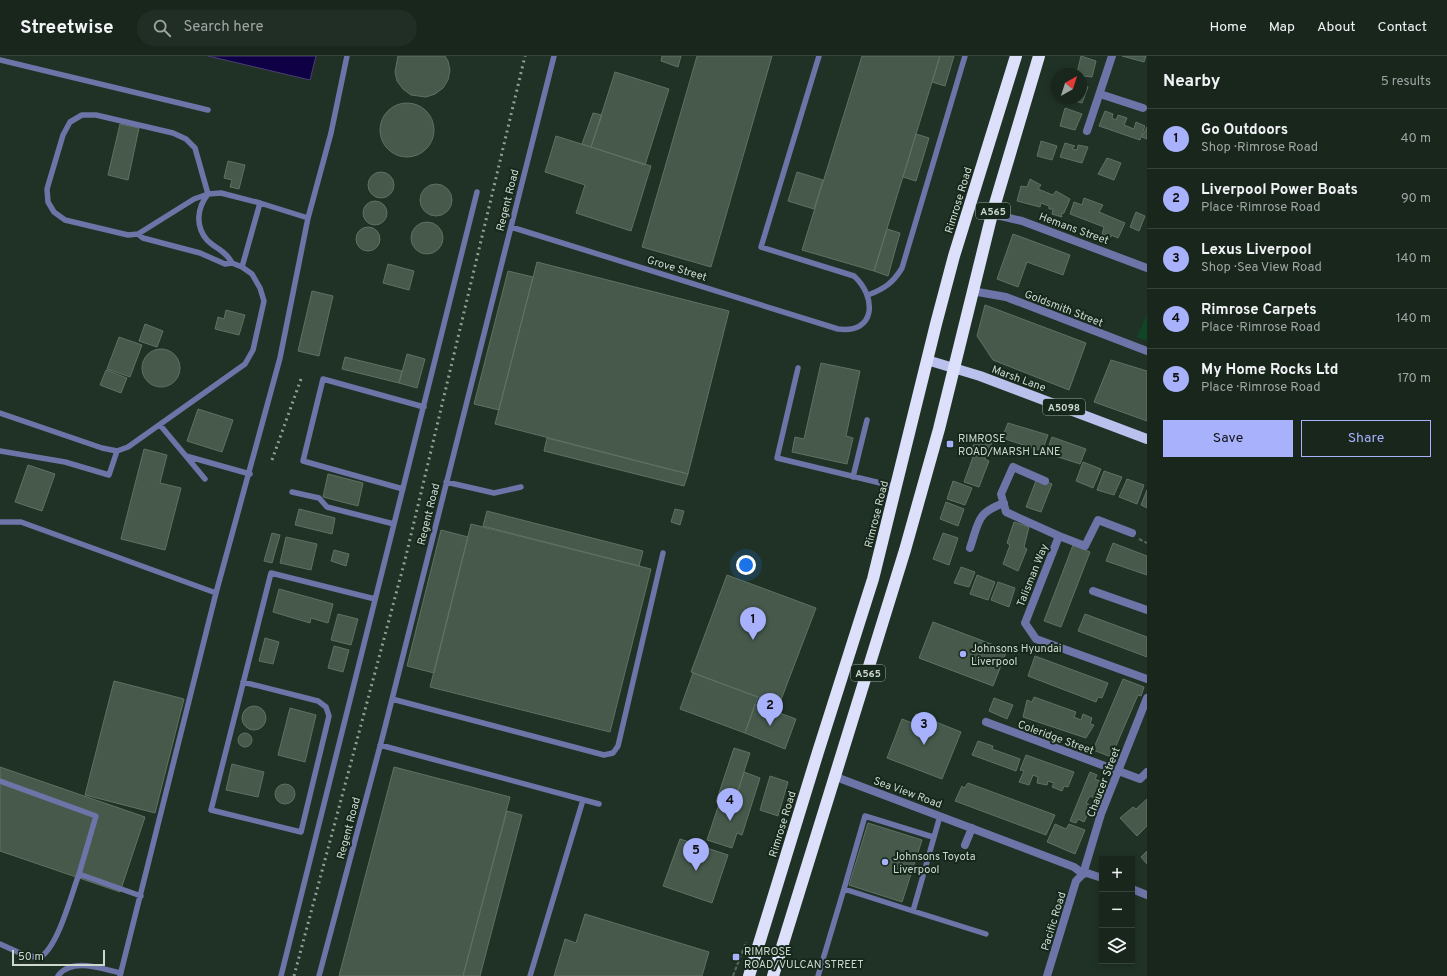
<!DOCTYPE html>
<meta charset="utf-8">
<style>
:root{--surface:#18261c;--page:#212e25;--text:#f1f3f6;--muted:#9fa5a3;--line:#36433b;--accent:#a7b1fc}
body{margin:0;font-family:Overpass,sans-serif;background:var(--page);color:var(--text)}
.controls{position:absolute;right:12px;bottom:12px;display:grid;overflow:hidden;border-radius:0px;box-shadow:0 2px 6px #0003}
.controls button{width:36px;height:36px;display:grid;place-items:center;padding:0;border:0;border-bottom:1px solid var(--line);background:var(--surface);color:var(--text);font:20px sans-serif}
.compass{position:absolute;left:1051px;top:12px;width:36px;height:36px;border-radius:50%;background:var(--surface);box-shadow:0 2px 6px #0003;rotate:39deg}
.scale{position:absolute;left:12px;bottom:10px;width:93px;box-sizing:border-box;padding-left:4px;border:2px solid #ccd7ce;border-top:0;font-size:11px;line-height:14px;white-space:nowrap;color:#ccd7ce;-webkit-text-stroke:3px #16281b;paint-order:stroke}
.you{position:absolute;left:746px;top:509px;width:14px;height:14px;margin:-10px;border:3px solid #fff;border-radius:50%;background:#1a73e8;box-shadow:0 0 0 6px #1a73e833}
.badge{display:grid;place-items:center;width:26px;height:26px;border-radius:50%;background:var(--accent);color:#111;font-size:13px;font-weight:700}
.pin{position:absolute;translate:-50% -33px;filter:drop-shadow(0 1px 2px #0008)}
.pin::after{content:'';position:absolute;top:21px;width:14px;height:12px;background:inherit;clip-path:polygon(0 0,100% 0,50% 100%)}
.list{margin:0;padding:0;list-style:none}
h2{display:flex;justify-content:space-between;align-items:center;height:52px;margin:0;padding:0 16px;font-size:17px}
h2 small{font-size:13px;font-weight:400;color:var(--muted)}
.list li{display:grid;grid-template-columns:26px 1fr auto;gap:12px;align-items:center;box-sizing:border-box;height:60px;padding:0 16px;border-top:1px solid var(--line)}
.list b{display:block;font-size:15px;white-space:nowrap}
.list p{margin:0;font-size:13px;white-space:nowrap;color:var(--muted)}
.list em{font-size:13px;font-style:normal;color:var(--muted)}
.actions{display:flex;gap:8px;padding:12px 16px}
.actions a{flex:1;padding:9px 0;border:1px solid var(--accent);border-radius:0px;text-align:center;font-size:14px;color:var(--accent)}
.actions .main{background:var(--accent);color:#111}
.icon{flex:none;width:22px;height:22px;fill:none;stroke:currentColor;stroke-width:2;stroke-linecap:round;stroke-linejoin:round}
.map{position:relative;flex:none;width:1147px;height:920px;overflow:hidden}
header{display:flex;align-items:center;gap:24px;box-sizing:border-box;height:56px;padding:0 20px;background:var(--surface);border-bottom:1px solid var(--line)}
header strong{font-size:19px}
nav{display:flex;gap:22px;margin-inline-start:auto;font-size:14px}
.search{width:280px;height:36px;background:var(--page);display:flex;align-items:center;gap:10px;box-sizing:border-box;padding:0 14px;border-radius:22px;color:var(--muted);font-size:15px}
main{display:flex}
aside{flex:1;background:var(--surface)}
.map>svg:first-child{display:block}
</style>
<header>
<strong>Streetwise</strong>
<div class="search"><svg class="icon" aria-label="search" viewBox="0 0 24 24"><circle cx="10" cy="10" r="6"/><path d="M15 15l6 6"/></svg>Search here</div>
<nav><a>Home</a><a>Map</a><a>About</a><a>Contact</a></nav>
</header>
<main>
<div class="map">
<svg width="1147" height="920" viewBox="0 0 1147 920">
<rect width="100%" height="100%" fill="#203225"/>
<!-- green -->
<path fill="#104525" d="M1147,258V285L1137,281Z"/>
<!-- water -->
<path fill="#0f0046" stroke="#48406f" d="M208,0H316L310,24Z"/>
<!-- building -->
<path fill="#46594b" stroke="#5e7263" d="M398,0H445L448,5L450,14L448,24L443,32L435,38L426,41L411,39L403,33L397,25L395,16Z
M662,0H681L678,11L661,5Z
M697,0H772L711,211L642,191Z
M862,0H940L874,215L802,194Z
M940,0H954L945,30L932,26Z
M1081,0L1096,5L1092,21L1084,20L1081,29L1088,31L1082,47L1067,43L1081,42V18H1073L1075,15L1077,17Z
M1122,0H1146L1144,6Z
M615,16L669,33L645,109L591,91Z
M380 74a27 27 0 1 1 54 0a27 27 0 1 1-54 0Z
M1065,52L1082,58L1075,74L1060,70Z
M1105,55L1113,58L1112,62L1116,64L1118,59L1127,62L1124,69L1134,73L1136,66L1145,70L1140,84L1099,70Z
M593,57L602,59L591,91L582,88Z
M120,68L139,72L128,124L108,119Z
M1147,71V83L1142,81Z
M916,78L929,82L916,125L903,121Z
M556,80L651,110L631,175L576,157L585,129L545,116Z
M1041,85L1057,90L1052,104L1037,100Z
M1065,87L1075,90L1072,93L1077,94L1078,89L1088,91L1082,107L1060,101Z
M1107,102L1121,107L1114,124L1098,118Z
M228,105L245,109L239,133L230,131L232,124L224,122Z
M368 129a13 13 0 1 1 26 0a13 13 0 1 1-26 0Z
M797,116L823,124L814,153L788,145Z
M1030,123L1041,129L1038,133L1053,139L1056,135L1070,143L1064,157L1061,158L1062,161L1052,158L1053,153H1049V150L1041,147L1040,151L1017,145L1021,130L1027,131Z
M420 144a16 16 0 1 1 32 0a16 16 0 1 1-32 0Z
M1084,142L1103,149L1099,156L1125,167L1118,182L1111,179V181L1102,178L1104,171L1070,158L1074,146L1082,149Z
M363 157a12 12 0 1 1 24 0a12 12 0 1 1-24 0Z
M1136,156L1145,160L1139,175L1130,171Z
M411 182a16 16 0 1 1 32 0a16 16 0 1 1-32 0Z
M356 183a12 12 0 1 1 24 0a12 12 0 1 1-24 0Z
M887,173L900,177L888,220L874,215Z
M1013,178L1070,199L1063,219L1027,206L1018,231L997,223Z
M537,206L729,255L688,418L495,368Z
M388,208L414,215L409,234L383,227Z
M508,215L533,221L499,354L474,348Z
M312,235L333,240L319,300L298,295Z
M985,249L1086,287L1069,334L993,304L977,280Z
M226,254L245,259L239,279L215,273L218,261L224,263Z
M145,268L163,275L157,291L139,285Z
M119,281L142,289L130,321L107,313Z
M142 312a19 19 0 1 1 38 0a19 19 0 1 1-38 0Z
M407,298L425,303L417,332L399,327Z
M345,301L402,315L399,327L342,313Z
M1111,304L1147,315V365L1094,346Z
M821,307L860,315L846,380L853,382L847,408L792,396L795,381L804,383Z
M106,314L127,322L121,337L100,329Z
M198,353L233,364L222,396L187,385Z
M1008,367L1048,379L1042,395L1002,382Z
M977,379L993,384L985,403L989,405L979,431L964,426L973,401L970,399Z
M1052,381L1086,393L1080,408L1046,397Z
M547,382L688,418L684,430L544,395Z
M144,393L167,399L160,427L181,432L165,494L121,483Z
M1083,406L1101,413L1093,432L1076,425Z
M28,409L55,418L42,455L15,446Z
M1104,415L1122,421L1114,439L1097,434Z
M328,418L363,427L358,450L323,441Z
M1037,422L1052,428L1041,456L1026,451Z
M1127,423L1144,429L1137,448L1119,441Z
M953,425L972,432L965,449L947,443Z
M1147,434V452L1141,449Z
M946,446L964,453L958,470L940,463Z
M299,453L335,462L332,478L295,469Z
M675,453L684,455L680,469L671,466Z
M487,455L643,495L639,510L483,470Z
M1014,466L1029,471L1024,491L1027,493L1018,515L1003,508L1010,489L1007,487Z
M471,468L651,513L610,676L430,631Z
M441,474L468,481L434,617L407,610Z
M272,477L280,479L272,507L264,505Z
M943,477L958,482L949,509L933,503Z
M286,481L317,488L311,514L280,507Z
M1113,487L1147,500V519L1106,505Z
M1073,489L1090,496L1061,571L1044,565Z
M334,494L349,498L346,510L331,505Z
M961,511L975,516L969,531L954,527Z
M727,519L816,552L779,649L691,616Z
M977,519L995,526L988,544L970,538Z
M998,526L1015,532L1009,551L991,544Z
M279,533L333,548L328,567L311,562L310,567L273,556Z
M338,558L358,563L351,589L331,584Z
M1085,558L1147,581V601L1078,575Z
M933,566L1007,594L993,630L919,602Z
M265,582L279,586L273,608L259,605Z
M334,590L349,594L343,616L328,612Z
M1035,600L1108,627L1102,642L1098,641L1096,646L1028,620Z
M693,617L758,641L745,677L680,653Z
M1123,623L1144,631L1141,640L1138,639L1115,692L1118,693L1114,702L1093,694Z
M114,625L184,643L155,757L85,739Z
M1034,641L1076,656L1074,661L1081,664L1083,658L1092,662L1090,668L1094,669L1086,682L1023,661L1027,644L1032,646Z
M994,642L1013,649L1007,663L989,655Z
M755,648L796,663L785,693L745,677Z
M242 662a12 12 0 1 1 24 0a12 12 0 1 1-24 0Z
M290,652L316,659L305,706L278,699Z
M916,658L961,676L942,723L887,702L902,663L912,667Z
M238 684a7 7 0 1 1 14 0a7 7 0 1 1-14 0Z
M978,685L993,690L992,693L1020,703L1016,715L972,699Z
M734,692L750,697L732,753L716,746Z
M1026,699L1074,716L1068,731L1064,730L1062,735L1052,731L1054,727L1048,725L1047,729L1037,727L1038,721L1033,719L1029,729L1019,726L1024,715L1020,714Z
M232,708L264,716L258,741L226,734Z
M0,711L145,761L120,836L0,795Z
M394,711L510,741L463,920H339Z
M744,716L760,722L742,779L737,777L732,792L707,784L719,748L732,753Z
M1090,716L1097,719L1095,723L1102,726L1094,742L1090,740L1086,747L1092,750L1084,766L1078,763L1076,767L1070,765Z
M770,720L788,726L778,760L760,754Z
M968,727L1055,759L1046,779L955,745L962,730L964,732Z
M275 738a10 10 0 1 1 20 0a10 10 0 1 1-20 0Z
M1147,743V770L1137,780L1120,762L1133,751L1136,753Z
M507,755L522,759L480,920H463Z
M868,767L922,784L902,846L849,829Z
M1055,768L1066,773L1069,768L1085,774L1075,798L1047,786Z
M680,783L728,799L712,847L663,830Z
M1147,795V808L1141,801Z
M585,858L709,896L702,920H554L565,883L576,887Z"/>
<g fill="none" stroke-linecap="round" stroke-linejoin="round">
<!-- path -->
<path stroke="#59695d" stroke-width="2" stroke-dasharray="4 2" stroke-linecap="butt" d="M1139,483L1147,487
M733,920L746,886"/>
<!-- lane -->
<path stroke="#6d74a8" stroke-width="5.5" d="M0,4L208,54
M511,171L838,273C876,278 877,241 854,220L761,191L819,0
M232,207C226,195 216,193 207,184C195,170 197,152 208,138L195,92L186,83L173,77L96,59H82L70,66L63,79L47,133L48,146L54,156L65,164L128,179L138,178L194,143L208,138L221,137L260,147L308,162
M242,211L260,147
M868,239C884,233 893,227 902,212L965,0
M798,312L777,402L897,431
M0,357L102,392L117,395L128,391L245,308L253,294L264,245L260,232L252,218L242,211L232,207L225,208L200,197L143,182L138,178
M160,369L205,423
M0,395L65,406L109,419L117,395
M186,400L250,418
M853,421L867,364
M446,426L494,437L521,431
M403,433L303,405L323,323L424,351
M292,436L319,442L327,451L394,468
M0,466H21L216,537
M243,626L318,645L326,651L329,660L301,776L211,754L271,517L375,543
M392,643L604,699L613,697L618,690L663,497
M380,689L599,748
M0,725L96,760L79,818L141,840
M844,833L865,760L933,781
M913,855L986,878
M0,888L22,898L39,902C58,892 71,839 79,818
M58,920C72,901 102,913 121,917
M120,920L216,537L280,302L308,162L331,77L347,0
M281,920L477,136
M319,920L383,679L554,0
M530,920L583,744
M818,920L844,833L913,855L940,760"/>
<!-- street -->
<path stroke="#6d74a8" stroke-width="8" d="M1100,38L1143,52
M1087,75L1112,0
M992,158L1022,165L1147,212
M972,235L1006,241L1147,295
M1045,425L1013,411L1001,438L1006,456L1059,480
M1132,477L1098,464L1085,490L1059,480L1025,567L1036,583L1147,623
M970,492C979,466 976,457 1004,447
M1093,535L1147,554
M986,666L1140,723L1147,716
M836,721L1074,811L1083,818L1087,817L1102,822
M965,789L972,772
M1083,818L1101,758L1147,642
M1132,833L1147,839
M1047,920L1076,825L1083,818"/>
<!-- primary -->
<path stroke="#bac1ec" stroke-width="10" d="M927,304L980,320L1147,383"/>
<!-- highway -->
<path stroke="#dce0fb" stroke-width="12" d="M749,920L818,696L873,523L936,268L954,200L1016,0
M773,920L905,494L939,373L992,158L1039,0"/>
<!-- rail -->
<path stroke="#919e94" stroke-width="3" stroke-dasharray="2 4" stroke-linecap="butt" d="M272,404L301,323
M294,920L405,504L525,0"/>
</g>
<!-- markers -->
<g fill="#a7b1fc" stroke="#16281b" stroke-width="1.5">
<rect x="946" y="384" width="8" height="8" rx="2"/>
<circle cx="963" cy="598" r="4"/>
<circle cx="885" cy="806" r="4"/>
<rect x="732" y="897" width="8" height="8" rx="2"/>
</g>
<g text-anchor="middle" stroke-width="4" stroke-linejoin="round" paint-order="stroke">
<!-- shield labels -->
<g fill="#16281b" stroke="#95a298" stroke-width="1">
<rect x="976" y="147" width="34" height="16" rx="3"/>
<rect x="1043" y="343" width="42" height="16" rx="3"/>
<rect x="851" y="609" width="34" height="16" rx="3"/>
</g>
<g font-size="10" font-weight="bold" fill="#ccd7ce">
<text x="993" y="159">A565</text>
<text x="1064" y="355">A5098</text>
<text x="868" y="621">A565</text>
</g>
<!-- street labels -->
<g font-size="11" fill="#ccd7ce" stroke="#16281b">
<text transform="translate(507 144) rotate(-76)" y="4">Regent Road</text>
<text transform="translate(958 144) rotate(-73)" y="4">Rimrose Road</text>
<text transform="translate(1074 172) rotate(20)" y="4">Hemans Street</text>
<text transform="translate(677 212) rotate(17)" y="4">Grove Street</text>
<text transform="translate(1064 252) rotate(21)" y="4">Goldsmith Street</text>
<text transform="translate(1019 322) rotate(20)" y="4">Marsh Lane</text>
<text transform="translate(428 458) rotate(-76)" y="4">Regent Road</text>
<text transform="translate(876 458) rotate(-76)" y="4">Rimrose Road</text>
<text transform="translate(1032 519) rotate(-68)" y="4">Talisman Way</text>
<text transform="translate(1056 681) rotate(20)" y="4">Coleridge Street</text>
<text transform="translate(1103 726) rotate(-69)" y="4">Chaucer Street</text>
<text transform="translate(908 736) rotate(20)" y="4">Sea View Road</text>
<text transform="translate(782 768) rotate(-73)" y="4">Rimrose Road</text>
<text transform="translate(348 772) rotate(-75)" y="4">Regent Road</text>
<text transform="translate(1053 865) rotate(-73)" y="4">Pacific Road</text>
</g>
<!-- poi labels -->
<g font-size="11" fill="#ccd7ce" stroke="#16281b" text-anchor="start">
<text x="958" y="386">RIMROSE<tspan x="958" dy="13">ROAD/MARSH LANE</tspan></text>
<text x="971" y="596">Johnsons Hyundai<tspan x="971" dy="13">Liverpool</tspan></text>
<text x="893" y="804">Johnsons Toyota<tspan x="893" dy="13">Liverpool</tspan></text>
<text x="744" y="899">RIMROSE<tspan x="744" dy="13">ROAD/VULCAN STREET</tspan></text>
</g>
</g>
</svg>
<div class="controls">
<button>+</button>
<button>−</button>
<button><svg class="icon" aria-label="layers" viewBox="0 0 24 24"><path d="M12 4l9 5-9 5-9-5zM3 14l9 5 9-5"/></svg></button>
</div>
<svg class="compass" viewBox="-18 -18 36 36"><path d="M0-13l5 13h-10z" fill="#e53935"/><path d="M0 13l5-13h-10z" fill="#9fa5a3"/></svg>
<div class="scale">50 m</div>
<div class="you"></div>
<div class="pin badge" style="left:753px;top:584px">1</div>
<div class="pin badge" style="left:770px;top:670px">2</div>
<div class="pin badge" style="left:924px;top:689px">3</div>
<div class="pin badge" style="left:730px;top:765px">4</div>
<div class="pin badge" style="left:696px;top:815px">5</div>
</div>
<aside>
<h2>Nearby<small>5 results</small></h2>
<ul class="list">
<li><span class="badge">1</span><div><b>Go Outdoors</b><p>Shop · Rimrose Road</p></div><em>40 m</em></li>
<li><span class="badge">2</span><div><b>Liverpool Power Boats</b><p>Place · Rimrose Road</p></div><em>90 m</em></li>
<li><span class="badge">3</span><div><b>Lexus Liverpool</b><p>Shop · Sea View Road</p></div><em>140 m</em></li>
<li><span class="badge">4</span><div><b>Rimrose Carpets</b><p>Place · Rimrose Road</p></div><em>140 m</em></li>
<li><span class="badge">5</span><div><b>My Home Rocks Ltd</b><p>Place · Rimrose Road</p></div><em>170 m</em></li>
</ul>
<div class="actions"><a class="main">Save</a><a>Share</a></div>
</aside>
</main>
